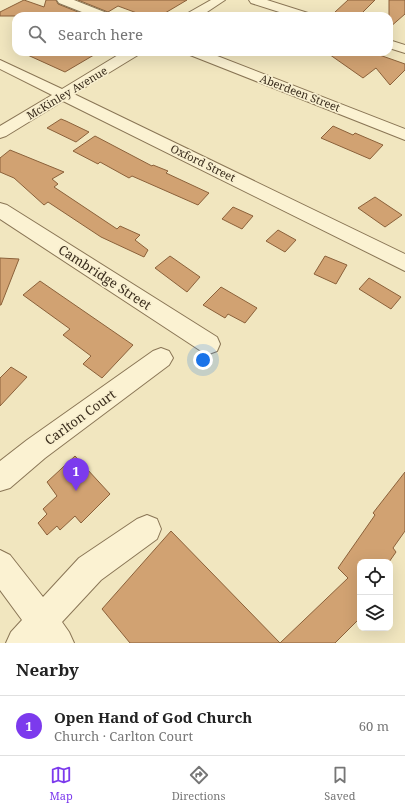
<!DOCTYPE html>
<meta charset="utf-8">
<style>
:root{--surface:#fff;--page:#f6f6f6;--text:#222;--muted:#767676;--line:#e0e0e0;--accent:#7c3aed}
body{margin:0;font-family:"Noto Serif",serif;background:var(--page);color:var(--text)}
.controls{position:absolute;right:12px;bottom:12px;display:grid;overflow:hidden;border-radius:8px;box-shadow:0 4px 16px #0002}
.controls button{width:36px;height:36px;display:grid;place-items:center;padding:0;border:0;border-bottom:1px solid var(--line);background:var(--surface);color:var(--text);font:20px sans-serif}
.you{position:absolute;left:203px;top:360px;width:14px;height:14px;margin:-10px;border:3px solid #fff;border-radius:50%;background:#1a73e8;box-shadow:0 0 0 6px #1a73e833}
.badge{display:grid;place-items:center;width:26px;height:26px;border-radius:50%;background:var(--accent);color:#fff;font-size:13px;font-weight:700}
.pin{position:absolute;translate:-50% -33px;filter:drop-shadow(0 1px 2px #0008)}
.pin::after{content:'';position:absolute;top:21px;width:14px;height:12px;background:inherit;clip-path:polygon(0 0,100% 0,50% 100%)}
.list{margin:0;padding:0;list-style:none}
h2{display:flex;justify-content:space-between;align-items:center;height:52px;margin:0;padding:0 16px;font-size:17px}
h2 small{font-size:13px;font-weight:400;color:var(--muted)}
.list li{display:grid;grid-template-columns:26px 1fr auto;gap:12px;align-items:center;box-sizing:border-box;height:60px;padding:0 16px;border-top:1px solid var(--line)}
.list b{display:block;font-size:15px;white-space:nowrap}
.list p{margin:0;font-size:13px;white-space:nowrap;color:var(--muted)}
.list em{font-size:13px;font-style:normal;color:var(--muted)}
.icon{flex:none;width:22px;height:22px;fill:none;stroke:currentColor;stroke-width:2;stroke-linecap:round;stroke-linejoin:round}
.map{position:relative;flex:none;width:405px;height:643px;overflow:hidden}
.search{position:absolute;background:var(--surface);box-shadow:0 4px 16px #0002;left:12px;right:12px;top:12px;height:44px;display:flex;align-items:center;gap:10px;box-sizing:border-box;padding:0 14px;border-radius:12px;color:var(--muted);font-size:15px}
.sheet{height:112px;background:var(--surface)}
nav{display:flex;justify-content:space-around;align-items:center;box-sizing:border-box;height:56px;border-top:1px solid var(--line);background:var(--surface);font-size:11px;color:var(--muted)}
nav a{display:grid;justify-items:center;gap:2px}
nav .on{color:var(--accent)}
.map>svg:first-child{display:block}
</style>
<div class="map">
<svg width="405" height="643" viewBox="0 0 405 643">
<rect width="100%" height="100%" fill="#f1e6bf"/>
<!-- building -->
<path fill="#d1a272" stroke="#8b613a" d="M24,0L44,7L46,0H56L58,4L88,16H0V12Z
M78,0H187L160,16H145L118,6L108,12Z
M348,0H375L359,16H350L335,12Z
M389,0H405V14L389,28Z
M21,52H99L65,72Z
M326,52H371L405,64V70L390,85L376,68L363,78Z
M61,119L66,121L89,132L76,142L47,128Z
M333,126L353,135L355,133L383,145L370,159L321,138Z
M95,136L152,166L153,165L168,171L166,173L209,193L198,205L132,176L129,178L100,162L98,164L73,151Z
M10,150L64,172L52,179L58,184L54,187L117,229L120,226L140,235L135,240L148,250L144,257L101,237L48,202L44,205L14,178L0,172V158Z
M375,197L402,215L385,227L358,208Z
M233,207L253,216L242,229L222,219Z
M278,230L296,240L285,252L266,241Z
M170,256L200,277L187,292L155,268Z
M325,256L347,265L336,284L314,274Z
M0,258L19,259L1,305H0Z
M369,278L401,297L391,309L359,289Z
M40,281L133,345L102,378L83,364L91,356L63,335L70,329L23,295Z
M221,287L257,308L245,323L228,314L225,318L203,305Z
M11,367L27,377L0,406V378Z
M75,456L110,494L81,523L75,516L60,530L57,526L47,535L38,523L47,514L43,509L57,496L47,482Z
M405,472V531L393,548L396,552L389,562H360V618L335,643H130L102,609L171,531L280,643L348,578L338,568L375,515L373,513Z"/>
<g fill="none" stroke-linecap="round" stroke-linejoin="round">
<!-- minor casing -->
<g stroke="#8a7656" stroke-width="2">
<path id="minor" d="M57,0H74L107,13L109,16H92L59,3Z
M211,0H225L201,16H186L188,13Z
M249,0H267L308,13L310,16H292L251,3Z
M389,40L405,45V53L389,48Z
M123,52H140L138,55L74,94L405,254V271L63,101L6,136L0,138V126L52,95L0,69V60L62,89Z
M188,52H207L405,129V140L190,55Z
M0,203L7,205L217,337L220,344L217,351L209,354L201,351L0,219Z
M161,348L169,351L173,358L169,365L45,458L10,488L0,491V461L27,440L153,351Z
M147,515L157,519L161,529L157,539L101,580L62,622L69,632L74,643H6L11,632L22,620L0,590V550L10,555L43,597L79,558L137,519Z"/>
</g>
<!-- minor -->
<use href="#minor" fill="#fbf2d2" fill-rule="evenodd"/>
</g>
<g text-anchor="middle" stroke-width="3.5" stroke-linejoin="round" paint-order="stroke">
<!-- far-street labels -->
<g font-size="11" fill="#392c1c" stroke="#f8efcf">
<text transform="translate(67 93) rotate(-31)" y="4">McKinley Avenue</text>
<text transform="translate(300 93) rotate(21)" y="4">Aberdeen Street</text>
<text transform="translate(203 163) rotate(26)" y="4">Oxford Street</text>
</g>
<!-- street labels -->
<g font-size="13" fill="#392c1c" stroke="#f8efcf">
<text transform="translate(105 277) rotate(33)" y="5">Cambridge Street</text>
<text transform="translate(80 417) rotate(-36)" y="5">Carlton Court</text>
</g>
</g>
</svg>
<div class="controls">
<button><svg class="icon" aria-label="locate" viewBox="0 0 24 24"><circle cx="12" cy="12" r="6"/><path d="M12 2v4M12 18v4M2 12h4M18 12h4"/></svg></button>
<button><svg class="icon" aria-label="layers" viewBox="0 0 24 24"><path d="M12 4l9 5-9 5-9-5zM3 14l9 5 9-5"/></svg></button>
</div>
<div class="you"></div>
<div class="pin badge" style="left:76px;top:491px">1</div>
<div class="search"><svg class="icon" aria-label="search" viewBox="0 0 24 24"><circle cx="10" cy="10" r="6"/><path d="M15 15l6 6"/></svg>Search here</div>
</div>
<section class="sheet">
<h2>Nearby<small></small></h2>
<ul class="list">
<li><span class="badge">1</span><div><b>Open Hand of God Church</b><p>Church · Carlton Court</p></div><em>60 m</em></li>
</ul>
</section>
<nav>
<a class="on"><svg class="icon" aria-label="map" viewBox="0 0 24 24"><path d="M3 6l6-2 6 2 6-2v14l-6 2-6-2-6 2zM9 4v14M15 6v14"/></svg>Map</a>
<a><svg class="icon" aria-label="directions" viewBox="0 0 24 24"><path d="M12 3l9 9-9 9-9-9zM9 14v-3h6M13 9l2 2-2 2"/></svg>Directions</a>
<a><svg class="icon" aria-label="saved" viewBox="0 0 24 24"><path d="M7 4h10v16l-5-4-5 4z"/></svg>Saved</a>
</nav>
